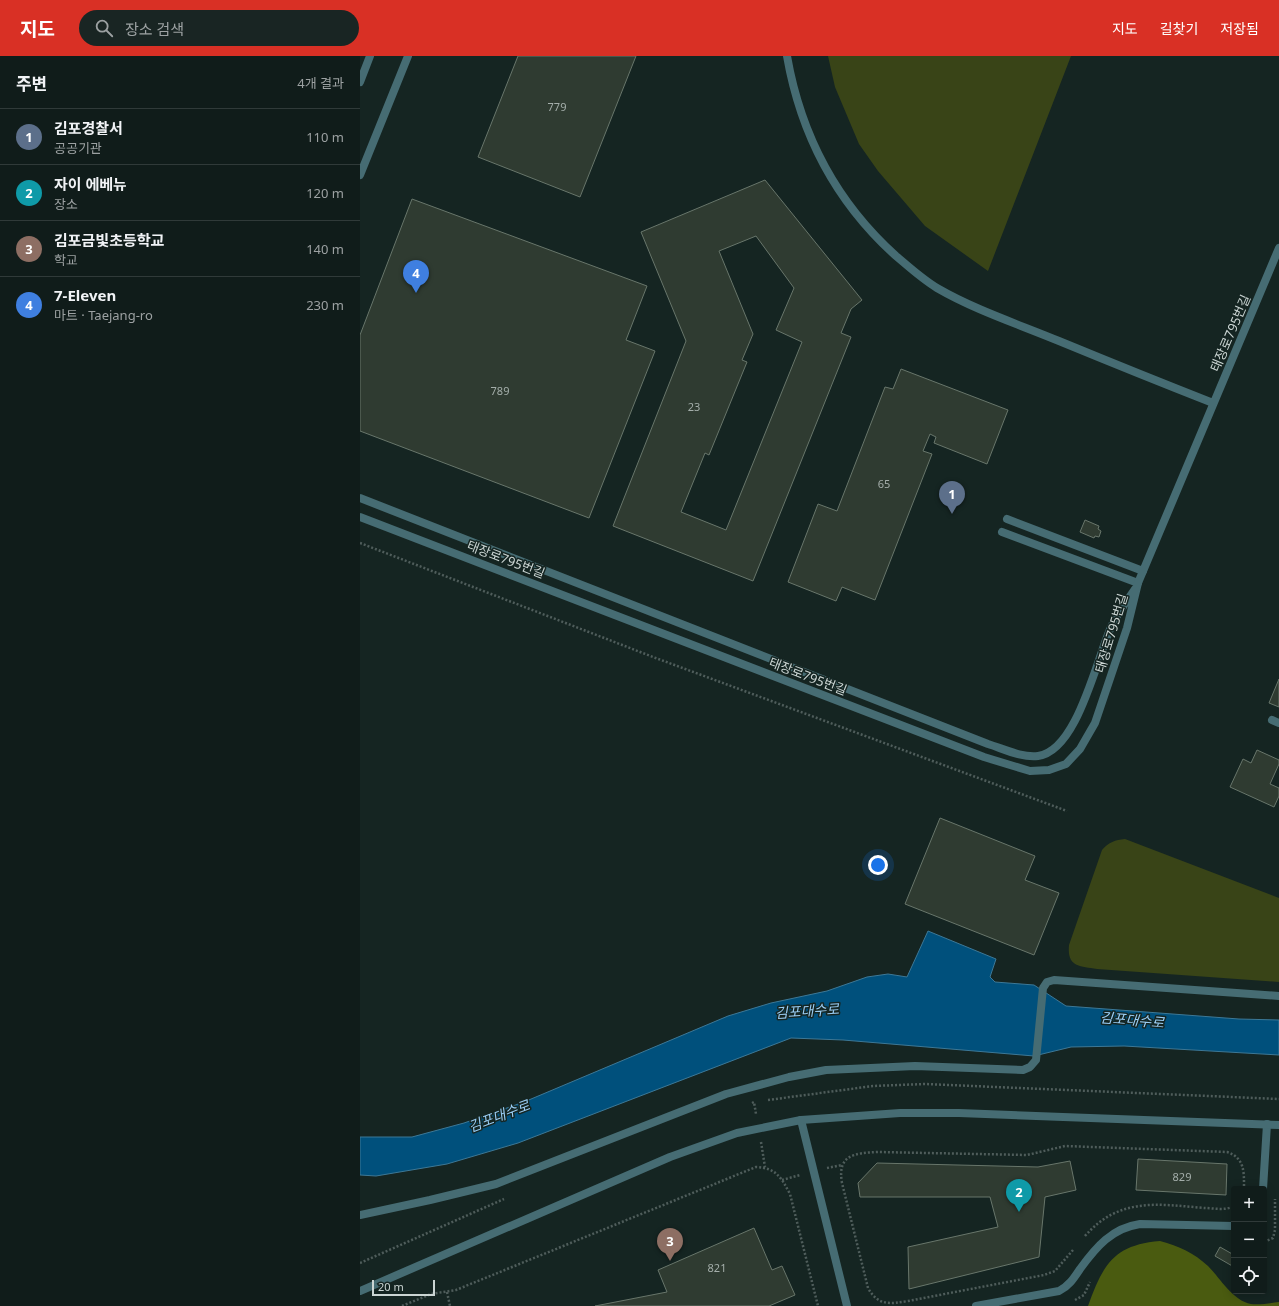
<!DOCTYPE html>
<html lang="ko">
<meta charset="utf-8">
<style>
:root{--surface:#101c1a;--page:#192523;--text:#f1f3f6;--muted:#9ca1a2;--line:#303a39;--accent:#d93025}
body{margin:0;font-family:"Noto Sans","Noto Sans KR",sans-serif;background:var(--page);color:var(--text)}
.controls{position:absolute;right:12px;bottom:12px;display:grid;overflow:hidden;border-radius:4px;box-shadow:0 2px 10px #0003}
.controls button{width:36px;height:36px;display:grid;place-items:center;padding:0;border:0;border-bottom:1px solid var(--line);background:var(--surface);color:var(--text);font:20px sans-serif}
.scale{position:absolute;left:12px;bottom:10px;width:63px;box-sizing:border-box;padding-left:4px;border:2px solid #cbd5d3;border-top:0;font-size:11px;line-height:14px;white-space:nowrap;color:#cbd5d3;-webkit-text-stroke:3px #152522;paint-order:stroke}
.you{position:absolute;left:518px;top:809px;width:14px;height:14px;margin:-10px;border:3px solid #fff;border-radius:50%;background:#1a73e8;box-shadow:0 0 0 6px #1a73e833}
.badge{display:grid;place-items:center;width:26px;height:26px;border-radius:50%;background:var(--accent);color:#fff;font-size:13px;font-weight:700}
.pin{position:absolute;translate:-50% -33px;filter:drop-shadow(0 1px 2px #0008)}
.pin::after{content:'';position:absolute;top:21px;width:14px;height:12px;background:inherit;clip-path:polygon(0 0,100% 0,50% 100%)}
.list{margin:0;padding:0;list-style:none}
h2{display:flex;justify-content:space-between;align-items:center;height:52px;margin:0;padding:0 16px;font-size:17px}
h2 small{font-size:13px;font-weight:400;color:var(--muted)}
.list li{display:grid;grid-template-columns:26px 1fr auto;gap:12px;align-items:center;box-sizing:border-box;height:56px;padding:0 16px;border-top:1px solid var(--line)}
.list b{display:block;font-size:15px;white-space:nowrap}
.list p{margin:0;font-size:13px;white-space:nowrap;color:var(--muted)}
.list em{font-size:13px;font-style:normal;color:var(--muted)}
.icon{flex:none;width:22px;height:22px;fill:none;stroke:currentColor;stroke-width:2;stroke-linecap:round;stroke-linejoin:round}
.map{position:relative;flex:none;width:919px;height:1250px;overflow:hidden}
header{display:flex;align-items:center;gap:24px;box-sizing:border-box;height:56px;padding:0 20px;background:var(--accent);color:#fff}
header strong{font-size:19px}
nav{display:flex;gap:22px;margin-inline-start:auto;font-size:14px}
.search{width:280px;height:36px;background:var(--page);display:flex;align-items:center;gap:10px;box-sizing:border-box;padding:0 14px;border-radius:22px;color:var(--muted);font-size:15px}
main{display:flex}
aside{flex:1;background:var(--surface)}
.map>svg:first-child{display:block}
</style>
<header>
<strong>지도</strong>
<div class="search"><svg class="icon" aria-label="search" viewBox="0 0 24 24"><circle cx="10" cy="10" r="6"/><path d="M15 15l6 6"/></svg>장소 검색</div>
<nav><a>지도</a><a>길찾기</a><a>저장됨</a></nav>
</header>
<main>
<aside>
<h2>주변<small>4개 결과</small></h2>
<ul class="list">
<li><span class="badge" style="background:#5c6f8a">1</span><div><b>김포경찰서</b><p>공공기관</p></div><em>110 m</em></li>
<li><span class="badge" style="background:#0f9aa8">2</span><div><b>자이 에베뉴</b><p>장소</p></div><em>120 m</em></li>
<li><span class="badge" style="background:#8d6e63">3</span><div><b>김포금빛초등학교</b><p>학교</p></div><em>140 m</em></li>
<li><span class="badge" style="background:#3f7fe0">4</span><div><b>7-Eleven</b><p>마트 · Taejang-ro</p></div><em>230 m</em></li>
</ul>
</aside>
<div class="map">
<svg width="919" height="1250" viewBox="0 0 919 1250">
<rect width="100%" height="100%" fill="#152522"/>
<!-- green -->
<path fill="#394417" d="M468,0H711L628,215L565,170L518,115L499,88L475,31Z
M765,783L919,842V926L737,913C719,910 707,911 709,889L742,794C749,786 755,784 765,783Z"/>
<!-- forest -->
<path fill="#4a5b10" d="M800,1185C819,1190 834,1197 848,1210C861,1223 872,1244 891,1248C900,1249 911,1247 919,1246V1250H728C743,1209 753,1189 800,1185Z"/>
<!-- water -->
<path fill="#00507c" stroke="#3d7896" d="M568,875L636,903L630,921L635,926L674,929L706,950L879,963L919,964V999L764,990L711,991L674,1000L483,984L431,982L158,1087L87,1108L16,1120L0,1119V1081H52L104,1067L164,1046L368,960L411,947L467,935L507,921L528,918L547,921Z"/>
<!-- building -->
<path fill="#2f3b31" stroke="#68766b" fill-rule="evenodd" d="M158,0H276L220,141L118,101Z
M405,124L502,244L491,253L481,277L491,281L393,525L253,470L326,285L281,176ZM396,180L434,232L416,274L442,286L366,474L321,456L345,397L349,399L387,306L382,304L393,278L359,195Z
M52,143L287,230L266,284L295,295L229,462L0,375V279Z
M541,313L648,354L627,408L574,387L576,381L570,378L563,395L572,398L515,544L482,531L476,545L428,526L458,448L477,455L525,331L533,333Z
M725,464L739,470L738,473L741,475L739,481L735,480L734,482L720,476Z
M919,623V651L909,647Z
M897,694L919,704V708L910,728L919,732V740L914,751L870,731L883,703L891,707Z
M580,762L675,800L665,824L699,837L674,899L545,848Z
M778,1103L867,1108L866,1139L776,1134Z
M710,1105L716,1134L685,1141L679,1201L549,1233L548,1191L638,1171L630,1141H500L498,1127L517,1107L678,1111Z
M394,1172L412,1214L422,1210L435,1239L409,1250H235L307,1236L298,1214Z
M860,1191L874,1199V1211L855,1200Z"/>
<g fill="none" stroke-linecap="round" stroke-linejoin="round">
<!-- path -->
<path stroke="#4f5d5b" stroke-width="2.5" stroke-dasharray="2 2" stroke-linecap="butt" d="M0,487L293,601L707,755
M408,1044L513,1030L565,1028L919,1043
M392,1047L394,1046L396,1058
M401,1086L405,1111
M467,1112L482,1109
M422,1124L440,1119
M725,1180C759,1141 798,1148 844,1152C853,1152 866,1155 874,1150
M904,1186L913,1182L915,1174V1143
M713,1194L695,1215L684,1219L548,1245C530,1248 518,1250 508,1232L482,1127C477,1099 494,1097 518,1096L667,1099L705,1090L867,1096C885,1102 884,1116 884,1133
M0,1207L144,1143
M87,1236L90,1250
M715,1244L724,1239L730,1226
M42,1250L71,1238L96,1234L396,1111C416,1112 421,1121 430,1138L458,1250"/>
<!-- service -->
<path stroke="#466c73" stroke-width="8" d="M647,463L783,515
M642,476L778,527
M912,664L919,667
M0,1159L70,1144L136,1128L366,1038L429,1021L466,1014L555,1010L663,1014L670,1011L676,1004L683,932L687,926L694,924L919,940"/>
<!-- minor -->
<path stroke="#466c73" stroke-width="8" d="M441,1064L487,1250
M903,1133L907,1068
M616,1250L699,1235C709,1230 714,1222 720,1213C736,1191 752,1172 780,1168L874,1170"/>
<!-- tertiary -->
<path stroke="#466c73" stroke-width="8" d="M427,0C441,80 476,146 536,200C549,211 562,223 577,232C615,254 658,268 699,285C750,306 802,327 853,347
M0,26L10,0
M0,119L48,0
M0,442L628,688C644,693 662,702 678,700C718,695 737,600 752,569C758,557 767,545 775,533
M0,461L624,701L670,715L689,714L706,708L720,693L735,667L767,572L778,527L919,192
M0,1235L310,1101L377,1077L441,1064L540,1057H599L919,1069"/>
</g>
<g text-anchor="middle" stroke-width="3" stroke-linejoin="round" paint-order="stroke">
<!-- number labels -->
<g font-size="11" fill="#a4aeaa">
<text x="197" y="55">779</text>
<text x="140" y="339">789</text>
<text x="334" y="355">23</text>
<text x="524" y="432">65</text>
<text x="822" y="1125">829</text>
<text x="357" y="1216">821</text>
</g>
<!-- street labels -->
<g font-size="13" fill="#cbd5d3" stroke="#152522">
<text transform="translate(870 277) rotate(-67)" y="5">태장로795번길</text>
<text transform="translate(146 503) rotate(21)" y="5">태장로795번길</text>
<text transform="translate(751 577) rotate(-73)" y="5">태장로795번길</text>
<text transform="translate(448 620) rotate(21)" y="5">태장로795번길</text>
</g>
<!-- water labels -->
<g font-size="14" font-style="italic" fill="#9acdf4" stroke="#152522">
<text transform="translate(447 955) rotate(-4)" y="5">김포대수로</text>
<text transform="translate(772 964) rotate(5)" y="5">김포대수로</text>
<text transform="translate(139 1060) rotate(-21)" y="5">김포대수로</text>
</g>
</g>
</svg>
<div class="controls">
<button>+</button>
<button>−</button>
<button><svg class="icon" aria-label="locate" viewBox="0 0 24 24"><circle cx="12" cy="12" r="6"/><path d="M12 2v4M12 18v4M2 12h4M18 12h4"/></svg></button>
</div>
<div class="scale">20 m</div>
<div class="you"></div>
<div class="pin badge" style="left:592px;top:458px;background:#5c6f8a">1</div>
<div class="pin badge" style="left:659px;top:1156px;background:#0f9aa8">2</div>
<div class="pin badge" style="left:310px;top:1205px;background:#8d6e63">3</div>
<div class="pin badge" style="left:56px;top:237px;background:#3f7fe0">4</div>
</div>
</main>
